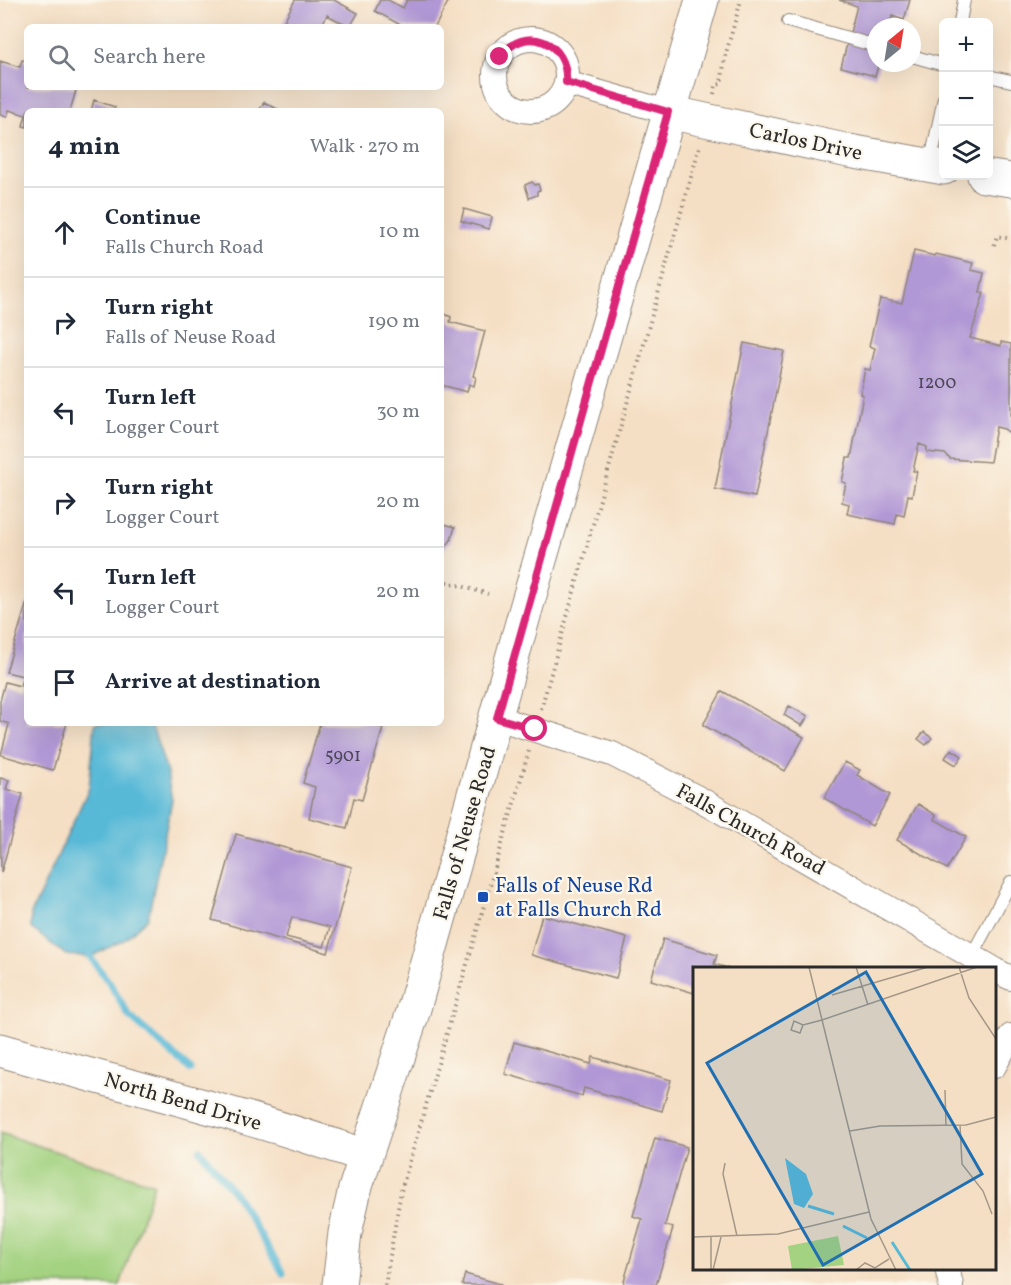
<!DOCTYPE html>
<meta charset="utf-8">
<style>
:root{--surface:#fff;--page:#f6f6f7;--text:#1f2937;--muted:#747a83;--line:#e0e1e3}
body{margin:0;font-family:Vollkorn,serif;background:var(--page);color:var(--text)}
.controls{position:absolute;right:18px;top:18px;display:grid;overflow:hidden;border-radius:9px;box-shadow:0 6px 24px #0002}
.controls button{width:54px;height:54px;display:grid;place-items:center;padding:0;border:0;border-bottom:2px solid var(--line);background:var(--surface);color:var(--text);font:30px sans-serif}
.compass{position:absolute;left:867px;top:18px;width:54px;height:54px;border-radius:50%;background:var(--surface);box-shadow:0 6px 24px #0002;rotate:30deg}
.stop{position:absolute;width:18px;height:18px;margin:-14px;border:4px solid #db2777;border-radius:50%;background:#fff}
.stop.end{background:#db2777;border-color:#fff;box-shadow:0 2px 6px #0008}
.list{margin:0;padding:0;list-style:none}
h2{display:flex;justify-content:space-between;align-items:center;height:78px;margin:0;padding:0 24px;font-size:26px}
h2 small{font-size:20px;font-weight:400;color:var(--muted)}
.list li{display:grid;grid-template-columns:39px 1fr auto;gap:18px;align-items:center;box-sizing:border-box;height:90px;padding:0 24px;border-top:2px solid var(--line)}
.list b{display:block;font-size:22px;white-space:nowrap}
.list p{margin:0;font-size:20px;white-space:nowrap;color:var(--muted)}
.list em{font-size:20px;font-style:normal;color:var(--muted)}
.icon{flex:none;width:33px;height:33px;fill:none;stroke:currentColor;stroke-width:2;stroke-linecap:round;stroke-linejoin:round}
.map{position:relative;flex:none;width:1011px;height:1285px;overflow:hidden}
.search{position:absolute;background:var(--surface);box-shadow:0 6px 24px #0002;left:24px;top:24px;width:420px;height:66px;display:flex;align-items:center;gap:15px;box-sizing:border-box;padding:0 21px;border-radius:9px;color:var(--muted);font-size:22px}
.panel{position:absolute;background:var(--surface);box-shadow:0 6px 24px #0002;left:24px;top:108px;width:420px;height:618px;border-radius:9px}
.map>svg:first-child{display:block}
</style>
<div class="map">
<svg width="1011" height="1285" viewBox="0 0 1011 1285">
<rect width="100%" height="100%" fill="#fbf7ec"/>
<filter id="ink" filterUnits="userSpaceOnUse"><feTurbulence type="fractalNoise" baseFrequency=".0167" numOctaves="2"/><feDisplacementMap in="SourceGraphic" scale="12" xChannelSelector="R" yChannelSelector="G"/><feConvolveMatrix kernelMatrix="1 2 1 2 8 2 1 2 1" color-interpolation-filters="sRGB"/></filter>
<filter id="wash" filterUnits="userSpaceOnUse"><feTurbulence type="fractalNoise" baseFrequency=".008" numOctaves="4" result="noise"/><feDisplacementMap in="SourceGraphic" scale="24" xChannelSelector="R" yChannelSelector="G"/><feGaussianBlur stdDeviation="1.35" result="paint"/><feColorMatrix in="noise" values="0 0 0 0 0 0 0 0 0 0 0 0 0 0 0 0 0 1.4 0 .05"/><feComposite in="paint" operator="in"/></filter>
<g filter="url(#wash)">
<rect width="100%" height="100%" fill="#f5dfc4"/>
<!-- green -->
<path fill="#a3d280" stroke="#677e56" stroke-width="1.5" d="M0,1133L154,1184L120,1285H0Z"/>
<!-- water -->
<path fill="#58b9d7" stroke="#427281" stroke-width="1.5" d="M95,723H151L166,769L172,800L148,918L124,940L90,957L66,955L31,928V914L89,788Z"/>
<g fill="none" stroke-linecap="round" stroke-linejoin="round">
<!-- stream -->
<path stroke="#58b9d7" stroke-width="7" d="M90,957L109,982L129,1016L191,1070
M200,1150L236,1195L283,1273"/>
</g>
<g id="blocks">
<!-- building -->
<path fill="#b097d5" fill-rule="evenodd" d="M295,0H334L358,13L350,27L327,15L321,27H281Z
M380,0H388L403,8L407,0H449L435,27H404L375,11Z
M839,0H910L904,20L892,16L889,27H876V63H879L875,76L841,67L857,6Z
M22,60L27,61V87H77L70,111H27V127L23,126L26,115L9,110L7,117L0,115V61L20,67Z
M94,100L115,107L114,111H91Z
M264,102L281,111H259Z
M532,182L535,185L538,184L540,190L537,191V195L529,198L525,185Z
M464,209L492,217L489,229L461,221Z
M914,251L935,256L936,254L973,263L971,270L984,273L980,292L984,293L970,338L1001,346V342L1011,344V434L1004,429L996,427L990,462L950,459L945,454L927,452V447L919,444L913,471H917L912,496L908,495L904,516L897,514L895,524L847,514L849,504L842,502L846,483L842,482L847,458H851L863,395L860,394L865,369L870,370L875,348L869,346L880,299L902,303Z
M441,312L451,317L450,322L485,331L473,376L476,377L474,386L469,384L467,392L441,385Z
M744,343L784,351L755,497L715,489Z
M441,523L455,527L451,540L441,553Z
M27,602V723H67L53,770L1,755L9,724L0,721V701L5,682L20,686L23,676L6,672Z
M722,691L804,737L785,771L703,725Z
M789,706L808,716L802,726L784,715Z
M320,723H365L383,728L362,800L354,798L347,828L309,818L315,787L303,783Z
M924,732L932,738L926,745L918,739Z
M951,749L962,756L956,765L945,758Z
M845,762L860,770L857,775L890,795L872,826L824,798Z
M0,778L9,780L6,789L23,794L1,873Z
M918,804L936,815L934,819L966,837L947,869L897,840Z
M236,834L352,867L328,953L212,920ZM292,917L330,927L324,947L286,937Z
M542,915L627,938L616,978L531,955Z
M663,939L717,955L714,964L728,968H694V993L651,980Z
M514,1042L591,1064L593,1057L671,1080L662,1111L584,1088L582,1096L505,1074Z
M655,1138L687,1147L665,1225L673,1228L656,1285H623L642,1219L633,1216Z
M465,1274L501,1284V1285H462Z"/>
</g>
</g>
<g filter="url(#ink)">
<use href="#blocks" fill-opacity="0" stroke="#908578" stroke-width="1.5"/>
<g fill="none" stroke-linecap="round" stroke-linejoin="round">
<!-- lane casing -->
<g stroke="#908578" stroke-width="14">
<path id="lane" d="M788,21L876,46
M960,22L964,0
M912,56L944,65
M988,76L1011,81
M930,165L944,98
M971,957L1011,882"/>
</g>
<!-- street casing -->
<g stroke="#908578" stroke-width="26">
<path id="street" d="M495 75a36 36 0 1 1 72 0a36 36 0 1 1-72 0Z
M566,83L668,112
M497,718L612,754L698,798L992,968
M994,970L1011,978
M994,1066L1011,1036
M947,1268L951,1285"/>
</g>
<!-- secondary casing -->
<g stroke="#908578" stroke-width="35">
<path id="secondary" d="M668,112L849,151L944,168
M984,176L1011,180
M0,1050C122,1085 246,1114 365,1156"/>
</g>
<!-- primary casing -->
<g stroke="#908578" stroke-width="35">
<path id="primary" d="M339,1285L345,1233L355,1189L413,1012L525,612L702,0"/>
</g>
<!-- path -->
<path stroke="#908578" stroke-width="4" stroke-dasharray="1.5 4.5" stroke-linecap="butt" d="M714,94L716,85L721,84L725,57L741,0
M994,245L997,236L1011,239
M441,580L488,594
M541,709L700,145
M385,1285L401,1191L529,751"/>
<!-- lane -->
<use href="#lane" stroke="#fff" stroke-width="12"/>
<!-- street -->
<use href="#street" stroke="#fff" stroke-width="24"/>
<!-- secondary -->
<use href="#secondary" stroke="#fff" stroke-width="33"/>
<!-- primary -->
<use href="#primary" stroke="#fff" stroke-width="33"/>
</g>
</g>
<g fill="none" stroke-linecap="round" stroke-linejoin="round" filter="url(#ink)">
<!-- route -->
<path stroke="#db2777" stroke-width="8" d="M500,57C525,23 569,42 566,82L668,112L497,718L535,729"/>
</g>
<!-- markers -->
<rect fill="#1a4fb4" stroke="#fbf7ec" stroke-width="2" x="477" y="891" width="12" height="12" rx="3"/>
<g text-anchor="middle" stroke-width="4.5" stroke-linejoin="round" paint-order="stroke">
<!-- number labels -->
<g font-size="18" fill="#4c4656">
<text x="937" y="388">1200</text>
<text x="343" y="761">5901</text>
</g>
<!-- street labels -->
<g font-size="21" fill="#2b2b2b" stroke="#fbf7ec">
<text transform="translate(806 141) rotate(12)" y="7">Carlos Drive</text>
<text transform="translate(751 829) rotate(29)" y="7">Falls Church Road</text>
<text transform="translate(464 833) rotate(-74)" y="7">Falls of Neuse Road</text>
<text transform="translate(183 1101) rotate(16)" y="7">North Bend Drive</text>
</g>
<!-- transit labels -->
<g font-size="21" fill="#164399" stroke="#fbf7ec" text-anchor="start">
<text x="495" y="892">Falls of Neuse Rd<tspan x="495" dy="24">at Falls Church Rd</tspan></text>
</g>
</g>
<!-- overview -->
<g transform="translate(693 967)">
<rect width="303" height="303" fill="#f5dfc4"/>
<path d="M145,269L151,298L99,303L95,279Z" fill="#a3d280"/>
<path d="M92,191L113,207L120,227L111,241L101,237Z" fill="#58b9d7"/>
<path fill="none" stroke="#58b9d7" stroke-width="3" d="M115,239L141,247M150,259L174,271M199,275L217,303"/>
<path fill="none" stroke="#a49787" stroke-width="1.5" d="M116,0L178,252L203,303M163,0L175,38M266,0L276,31L303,72M139,28L235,0M110,58L107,66L98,63L101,54L110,58L129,53L284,0M252,123L253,159M267,158L269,197L290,224L299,247M157,164L187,159L273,158L303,150M32,196L30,207L44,269M0,270L85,267L176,245M18,270V303M20,303L28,270M163,303L172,296L182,301L196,292"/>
<path fill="#1f6fb2" fill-opacity="0.15" stroke="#1f6fb2" stroke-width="3" d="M173,5L289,207L130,298L14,96Z"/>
<rect width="303" height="303" fill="none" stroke="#2b2b2b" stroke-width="3"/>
</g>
</svg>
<div class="controls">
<button>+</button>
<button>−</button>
<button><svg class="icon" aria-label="layers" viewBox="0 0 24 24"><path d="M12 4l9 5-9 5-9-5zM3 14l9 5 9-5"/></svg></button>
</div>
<svg class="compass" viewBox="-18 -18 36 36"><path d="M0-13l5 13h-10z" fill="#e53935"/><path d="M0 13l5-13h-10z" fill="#747a83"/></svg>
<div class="stop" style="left:535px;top:729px"></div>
<div class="stop end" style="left:500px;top:57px"></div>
<div class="search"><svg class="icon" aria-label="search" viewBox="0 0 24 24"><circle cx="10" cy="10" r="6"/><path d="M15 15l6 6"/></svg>Search here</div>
<section class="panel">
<h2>4 min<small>Walk · 270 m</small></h2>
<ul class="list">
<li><svg class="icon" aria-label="ahead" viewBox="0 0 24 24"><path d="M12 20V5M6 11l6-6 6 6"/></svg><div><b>Continue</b><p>Falls Church Road</p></div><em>10 m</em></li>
<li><svg class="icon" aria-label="right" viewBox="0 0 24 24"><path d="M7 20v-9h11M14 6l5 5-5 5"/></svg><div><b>Turn right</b><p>Falls of Neuse Road</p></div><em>190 m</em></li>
<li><svg class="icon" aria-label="left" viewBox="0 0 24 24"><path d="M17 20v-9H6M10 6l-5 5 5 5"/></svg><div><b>Turn left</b><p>Logger Court</p></div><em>30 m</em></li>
<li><svg class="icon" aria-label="right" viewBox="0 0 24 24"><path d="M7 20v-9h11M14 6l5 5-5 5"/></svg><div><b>Turn right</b><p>Logger Court</p></div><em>20 m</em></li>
<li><svg class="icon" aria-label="left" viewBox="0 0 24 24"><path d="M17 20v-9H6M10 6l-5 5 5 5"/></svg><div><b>Turn left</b><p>Logger Court</p></div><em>20 m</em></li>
<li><svg class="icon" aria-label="arrive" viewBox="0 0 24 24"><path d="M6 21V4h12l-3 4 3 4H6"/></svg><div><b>Arrive at destination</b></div></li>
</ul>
</section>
</div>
